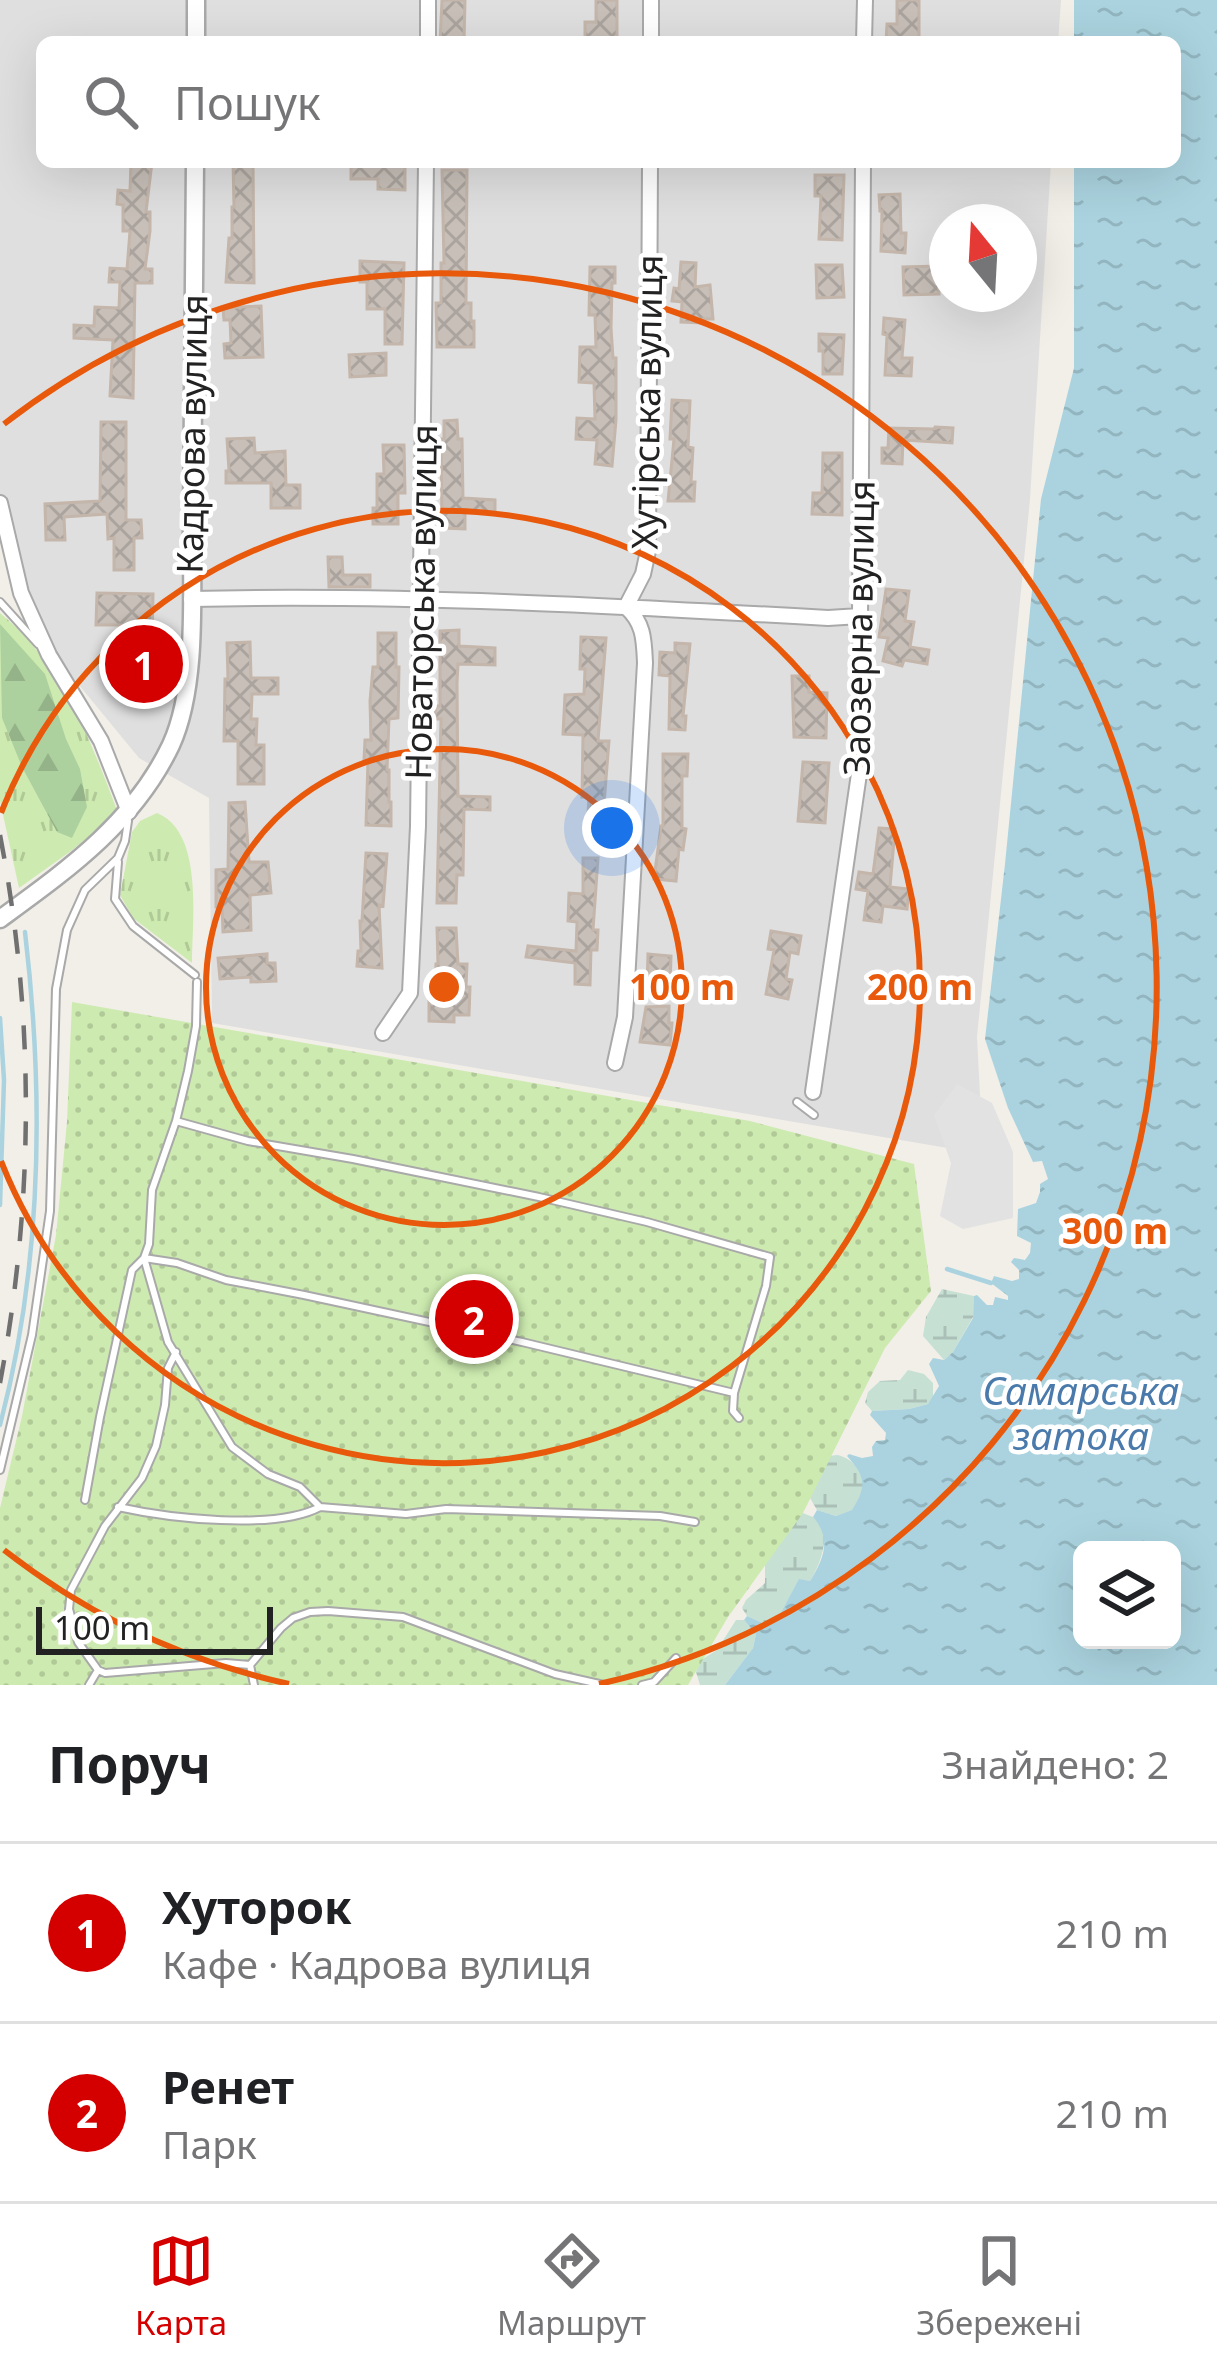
<!DOCTYPE html>
<html lang="uk">
<meta charset="utf-8">
<style>
:root{--surface:#fff;--page:#f6f6f6;--text:#202124;--muted:#757577;--line:#e0e0e0;--accent:#d40000}
body{margin:0;font-family:"Noto Sans",sans-serif;background:var(--page);color:var(--text)}
.controls{position:absolute;right:36px;bottom:36px;display:grid;overflow:hidden;border-radius:18px;box-shadow:0 12px 48px #0002}
.controls button{width:108px;height:108px;display:grid;place-items:center;padding:0;border:0;border-bottom:3px solid var(--line);background:var(--surface);color:var(--text);font:60px sans-serif}
.compass{position:absolute;left:929px;top:204px;width:108px;height:108px;border-radius:50%;background:var(--surface);box-shadow:0 12px 48px #0002;rotate:342deg}
.scale{position:absolute;left:36px;bottom:30px;width:237px;box-sizing:border-box;padding-left:12px;border:6px solid #222;border-top:0;font-size:33px;line-height:42px;white-space:nowrap;color:#222;-webkit-text-stroke:9px #fff;paint-order:stroke}
.you{position:absolute;left:612px;top:828px;width:42px;height:42px;margin:-30px;border:9px solid #fff;border-radius:50%;background:#1a73e8;box-shadow:0 0 0 18px #1a73e833}
.badge{display:grid;place-items:center;width:78px;height:78px;border-radius:50%;background:var(--accent);color:#fff;font-size:39px;font-weight:700}
.pin{position:absolute;translate:-50% -50%;border:6px solid #fff;box-shadow:0 3px 12px #0006}
.list{margin:0;padding:0;list-style:none}
h2{display:flex;justify-content:space-between;align-items:center;height:156px;margin:0;padding:0 48px;font-size:51px}
h2 small{font-size:39px;font-weight:400;color:var(--muted)}
.list li{display:grid;grid-template-columns:78px 1fr auto;gap:36px;align-items:center;box-sizing:border-box;height:180px;padding:0 48px;border-top:3px solid var(--line)}
.list b{display:block;font-size:45px;white-space:nowrap}
.list p{margin:0;font-size:39px;white-space:nowrap;color:var(--muted)}
.list em{font-size:39px;font-style:normal;color:var(--muted)}
.icon{flex:none;width:66px;height:66px;fill:none;stroke:currentColor;stroke-width:2;stroke-linecap:round;stroke-linejoin:round}
.map{position:relative;flex:none;width:1217px;height:1685px;overflow:hidden}
.search{position:absolute;background:var(--surface);box-shadow:0 12px 48px #0002;left:36px;right:36px;top:36px;height:132px;display:flex;align-items:center;gap:30px;box-sizing:border-box;padding:0 42px;border-radius:18px;color:var(--muted);font-size:45px}
.sheet{height:516px;background:var(--surface)}
nav{display:flex;justify-content:space-around;align-items:center;box-sizing:border-box;height:168px;border-top:3px solid var(--line);background:var(--surface);font-size:33px;color:var(--muted)}
nav a{display:grid;justify-items:center;gap:6px}
nav .on{color:var(--accent)}
.map>svg:first-child{display:block}
</style>
<div class="map">
<svg width="1217" height="1685" viewBox="0 0 1217 1685">
<defs>
<pattern id="grass-tufts" width="24" height="20" patternUnits="userSpaceOnUse" patternTransform="scale(3)"><rect width="24" height="20" fill="#cdebb0"/><path d="M3 7l-1-3M5 7V3M7 7l1-3M15 17l-1-3M17 17v-4M19 17l1-3" fill="none" stroke="#b0c997"/></pattern>
<pattern id="forest-firs" width="22" height="20" patternUnits="userSpaceOnUse" patternTransform="scale(3)"><rect width="22" height="20" fill="#add19e"/><path d="M5 1l3.5 6h-7zM16 11l3.5 6h-7z" fill="#95b388"/></pattern>
<pattern id="wetland-marsh" width="20" height="14" patternUnits="userSpaceOnUse" patternTransform="scale(3)"><rect width="20" height="14" fill="#c6e0d4"/><path d="M1 5h8M5 5V1M11 12h8M15 12V8" fill="none" stroke="#aac0b6"/></pattern>
<pattern id="garden-dots" width="8" height="8" patternUnits="userSpaceOnUse" patternTransform="scale(3)"><rect width="8" height="8" fill="#cdebb0"/><path d="M2 2h.1M6 6h.1" fill="none" stroke="#b0c997" stroke-width="1.8" stroke-linecap="round"/></pattern>
<pattern id="water-ripples" width="26" height="14" patternUnits="userSpaceOnUse" patternTransform="scale(3)"><rect width="26" height="14" fill="#aad3df"/><path d="M2 4q2-2 4 0t4 0M15 11q2-2 4 0t4 0" fill="none" stroke="#92b5bf"/></pattern>
<pattern id="building-cross-hatch" width="8" height="8" patternUnits="userSpaceOnUse" patternTransform="scale(3)"><rect width="8" height="8" fill="#c7bfb8"/><path d="M0 0l8 8M0 8l8-8" fill="none" stroke="#aba49e"/></pattern>
</defs>
<rect width="100%" height="100%" fill="#f2efe9"/>
<!-- residential -->
<path fill="#e0dfdf" fill-rule="evenodd" d="M0,0H1061L1058,42H42V162H1051L1030,499L977,1037L983,1154L212,1023L209,798L139,758L24,618L0,535ZM947,222H1019V294H947Z"/>
<!-- grass -->
<path fill="url(#grass-tufts)" d="M0,613C62,663 91,741 118,813L71,851L19,888L0,801Z
M157,813C204,832 192,920 192,963L133,918L120,895L132,832L140,821Z"/>
<!-- forest -->
<path fill="url(#forest-firs)" d="M0,624L45,674L66,739L80,769L87,807L72,838L57,832L22,767L2,718Z"/>
<!-- wetland -->
<path fill="url(#wetland-marsh)" d="M942,1289L974,1296L973,1317L953,1352L944,1360L923,1336L926,1317Z
M908,1370L924,1374L933,1383V1397L928,1404L909,1409L872,1411L865,1403L868,1392L880,1381L900,1380Z
M837,1455C853,1458 867,1474 863,1492C861,1499 856,1504 853,1510L836,1516L817,1510L806,1491L822,1457Z
M792,1509L813,1517L825,1530C825,1548 820,1565 810,1581L799,1580L778,1618L765,1624L747,1616L742,1608L746,1600L765,1583V1538Z
M736,1620H744L756,1634L753,1648L725,1685H700L696,1672L701,1660L717,1650Z"/>
<!-- garden -->
<path fill="url(#garden-dots)" d="M72,1002L750,1121L914,1164L931,1291L885,1348L803,1513L728,1617L688,1685H0V1508L22,1416L56,1235L67,1122Z"/>
<!-- parking -->
<path fill="#e2e2e2" d="M957,1084L992,1103L1013,1152V1218L963,1229L940,1216L951,1163L934,1115Z"/>
<!-- water -->
<path fill="url(#water-ripples)" fill-rule="evenodd" d="M1074,0H1217V1685H725L753,1648L756,1634L744,1620L747,1616L765,1624L778,1618L799,1579L810,1581C824,1559 832,1538 813,1517L817,1510L836,1516L852,1510C867,1486 866,1477 847,1456L849,1454L862,1458L873,1456L872,1447L876,1441L885,1440L886,1433L870,1415L872,1411L909,1409L928,1404L939,1386L929,1364L933,1358L944,1360L953,1352L973,1318L974,1296L977,1295L987,1305H993L995,1297L1008,1300V1296L991,1283L994,1276L1012,1281L1019,1279V1270L1011,1262L1014,1258L1025,1260L1030,1253L1031,1243L1017,1236L1018,1209L1036,1203L1040,1192V1184L1048,1179L1042,1161L1033,1162L1008,1108L985,1039L1005,864L1041,499L1074,368V162H1175V42H1074ZM1082,1550H1172V1640H1082Z"/>
<g fill="none" stroke-linecap="round" stroke-linejoin="round">
<!-- stream -->
<path stroke="#aad3df" stroke-width="4.5" d="M0,1018L4,1080L0,1205
M947,1269L991,1283
M0,1425C42,1266 44,1094 25,932"/>
</g>
<!-- building -->
<path fill="url(#building-cross-hatch)" stroke="#c4b6ab" stroke-width="3" d="M442,0H465L464,42H440Z
M596,0H617V42H585V22H596Z
M897,0H919V42H886L887,24H897Z
M131,162H152L146,212H150V231L145,269H152V283H135L133,398L110,396L113,340L74,338V325L94,326L95,307L119,308L120,282H109L110,268L127,269L130,231H123V205L117,204L118,190L130,191Z
M233,162H253L254,283L226,282L229,238H232V207H234Z
M351,166H405V190L378,189V179H351Z
M442,170H467L466,303H471V321H474V347H437L436,303H441V263H444Z
M815,175H844L842,240L819,239L821,196H815Z
M900,194L901,233H906L905,253L881,251L882,211H880L879,195Z
M360,261L404,263L402,344H385V309H367V282H360Z
M681,262L696,263L695,287L710,285L713,319H703V323L681,322L682,302L672,301L674,288L679,289Z
M816,265H842L844,297L817,298Z
M938,266L939,294L904,295L903,267Z
M590,267H615V283H612L611,328L613,358H616V420L612,466L595,464L597,440L576,439L577,418L595,419L594,383L579,382L580,347H596L595,315H589Z
M261,306L263,357L225,358L224,344L231,343L230,320H224L223,308Z
M884,318L905,320L902,358H912L911,376L885,375L887,335L883,334Z
M819,334L844,335L842,374H823V351H819Z
M386,353V375L350,377L349,355Z
M672,400L690,401L688,447L693,448L691,482H695L694,501H668L674,439H670Z
M457,420L458,439H462L463,498L495,500V512L465,511V529L442,528L441,439H444V421Z
M101,422H126V520H141L142,538H134V570H114V538L108,539L107,514L64,517L65,540H46L45,504L100,501Z
M935,427L953,428L952,443L903,440L902,464L882,463V448H888L889,428L934,429Z
M254,438L255,453L285,451L286,485H300V508H271V483H226V471H229L227,439Z
M383,445H404L405,493H398V524H373V508H377V474H384Z
M823,453H842V515L812,514L813,493H822Z
M328,557H342L343,575H370V587H329Z
M886,589L909,591L905,621L914,622L910,647L929,650L927,664L904,660L902,666L883,661L888,638L879,637Z
M97,593L153,594L152,645H159L158,684H130V625H96Z
M459,630V646L495,648V665L458,664L457,683L458,796L490,797V810L464,809L463,875H457L456,903H437L441,719H435V706H440V631Z
M378,633H396V667H399L398,718L389,719L387,770H389V802H391V826L366,825L368,760H364L365,740H371L370,701L373,667H378Z
M581,637L606,638L598,741H609L603,817H606L605,833L587,832L589,797H582L583,735L563,734L565,695L584,694L585,669H580Z
M250,642L251,678H278V694H252L251,719H257L256,745H264V784H238V741H224L225,679H228L227,643Z
M675,643L690,644L683,716H686L685,730L669,729L670,676L659,675L660,652L675,653Z
M792,676H809V692L827,693L826,738L794,737Z
M663,754H688L687,776H682V828L686,829L683,850L679,849L676,881L654,879L661,826H663Z
M803,762L829,763L825,823L798,821Z
M245,802L249,862H268L271,893L250,895L251,930L223,932L222,907H216V870L228,869L229,803Z
M879,828L895,829L890,887L909,889L907,909L883,906L881,922L864,920L868,891L856,889L859,872L873,874Z
M366,853L387,854L383,906L379,905L382,968L357,966L358,951H361L360,921H362Z
M583,858H598L593,930H598L597,950H591L590,985L575,984V963L526,957L528,946L576,951L577,922L568,921L569,893L583,894Z
M437,928H456L458,964H467L466,987H470L469,1015H454V1022L429,1021V987H435L436,964H438Z
M771,931L801,936L798,954L790,952L786,979L792,980L788,999L766,994L774,950L768,949Z
M267,954V963H275L276,981L251,982V977L220,979L218,958Z
M648,954L671,956L670,987L647,986Z
M669,1006V1023H672L670,1045L640,1042L646,1007Z"/>
<g fill="none" stroke-linecap="round" stroke-linejoin="round">
<!-- service casing -->
<g stroke="#a9a9a9" stroke-width="10">
<path id="service" d="M0,602L38,644
M118,862L115,899L133,926L195,975
M197,982L196,1026L188,1071L176,1121L152,1190L149,1244L144,1258L168,1342L232,1447L268,1474L300,1487L320,1507L406,1514L446,1509L660,1516L695,1522
M797,1102L814,1115
M176,1121L248,1141L353,1159L539,1197L647,1222L770,1257L766,1286L734,1393L733,1411L739,1418
M176,1352L168,1368L165,1405L156,1446L142,1478L105,1526L71,1590L69,1609L78,1642L98,1670L105,1673L226,1663L250,1665
M0,1470L32,1335L50,1211L56,989L67,930L85,890L118,858L125,841L128,821
M85,1500L100,1417L132,1270L144,1258L177,1263L226,1280L304,1295L522,1342L734,1393
M118,1507C168,1518 275,1531 320,1507
M89,1685L98,1670
M254,1685L250,1665L281,1628L293,1618L310,1612L328,1611L403,1617L555,1674L604,1685
M642,1685L654,1682L676,1658"/>
</g>
<!-- minor casing -->
<g stroke="#a9a9a9" stroke-width="18">
<path id="minor" d="M428,42V0
M651,42V0
M864,42L865,0
M0,503L21,593L49,655L101,741L129,812
M191,599C403,594 616,606 828,618L860,616
M383,1033L410,993L418,826L426,162
M615,1063L625,1017L645,663C644,640 644,623 626,607L643,574L648,551L650,162
M813,1092L862,753L860,616L863,162"/>
</g>
<!-- tertiary casing -->
<g stroke="#a9a9a9" stroke-width="21">
<path id="tertiary" d="M196,42V0
M0,919C67,870 134,823 171,745C199,684 191,586 192,519C193,400 194,281 195,162"/>
</g>
<!-- service -->
<use href="#service" stroke="#fff" stroke-width="6"/>
<!-- minor -->
<use href="#minor" stroke="#fff" stroke-width="14"/>
<!-- tertiary -->
<use href="#tertiary" stroke="#fff" stroke-width="16"/>
<!-- rail -->
<path stroke="#707070" stroke-width="4.5" stroke-dasharray="24 24" stroke-linecap="butt" d="M0,835C35,1016 34,1202 0,1383"/>
</g>
<!-- distance rings -->
<g fill="none" stroke="#e8590c" stroke-width="6">
<circle cx="444" cy="987" r="238"/>
<path d="M1 813A476 476 0 1 1 1 1161"/>
<path d="M289 1684A714 714 0 0 1 4 1550M4 424A714 714 0 1 1 599 1684"/>
</g>
<g text-anchor="middle" stroke-width="9" stroke-linejoin="round" paint-order="stroke">
<!-- street labels -->
<g font-size="36" fill="#222" stroke="#fff">
<text transform="translate(647 402) rotate(-89)" y="13">Хутірська вулиця</text>
<text transform="translate(192 434) rotate(-89)" y="13">Кадрова вулиця</text>
<text transform="translate(421 602) rotate(-89)" y="13">Новаторська вулиця</text>
<text transform="translate(859 628) rotate(-89)" y="13">Заозерна вулиця</text>
</g>
<!-- water labels -->
<g font-size="39" font-style="italic" fill="#4a7aab" stroke="#fff">
<text x="1081" y="1405">Самарська<tspan x="1081" dy="45">затока</tspan></text>
</g>
</g>
<circle cx="444" cy="987" r="18" fill="#e8590c" stroke="#fff" stroke-width="6"/>
<g font-size="36" text-anchor="middle" font-weight="bold" fill="#e8590c" stroke="#fff" stroke-width="9" stroke-linejoin="round" paint-order="stroke">
<text x="682" y="1000">100 m</text>
<text x="920" y="1000">200 m</text>
<text x="1115" y="1244">300 m</text>
</g>
</svg>
<div class="controls">
<button><svg class="icon" aria-label="layers" viewBox="0 0 24 24"><path d="M12 4l9 5-9 5-9-5zM3 14l9 5 9-5"/></svg></button>
</div>
<svg class="compass" viewBox="-18 -18 36 36"><path d="M0-13l5 13h-10z" fill="#e53935"/><path d="M0 13l5-13h-10z" fill="#757577"/></svg>
<div class="scale">100 m</div>
<div class="you"></div>
<div class="pin badge" style="left:144px;top:664px">1</div>
<div class="pin badge" style="left:474px;top:1319px">2</div>
<div class="search"><svg class="icon" aria-label="search" viewBox="0 0 24 24"><circle cx="10" cy="10" r="6"/><path d="M15 15l6 6"/></svg>Пошук</div>
</div>
<section class="sheet">
<h2>Поруч<small>Знайдено: 2</small></h2>
<ul class="list">
<li><span class="badge">1</span><div><b>Хуторок</b><p>Кафе · Кадрова вулиця</p></div><em>210 m</em></li>
<li><span class="badge">2</span><div><b>Ренет</b><p>Парк</p></div><em>210 m</em></li>
</ul>
</section>
<nav>
<a class="on"><svg class="icon" aria-label="map" viewBox="0 0 24 24"><path d="M3 6l6-2 6 2 6-2v14l-6 2-6-2-6 2zM9 4v14M15 6v14"/></svg>Карта</a>
<a><svg class="icon" aria-label="directions" viewBox="0 0 24 24"><path d="M12 3l9 9-9 9-9-9zM9 14v-3h6M13 9l2 2-2 2"/></svg>Маршрут</a>
<a><svg class="icon" aria-label="saved" viewBox="0 0 24 24"><path d="M7 4h10v16l-5-4-5 4z"/></svg>Збережені</a>
</nav>
